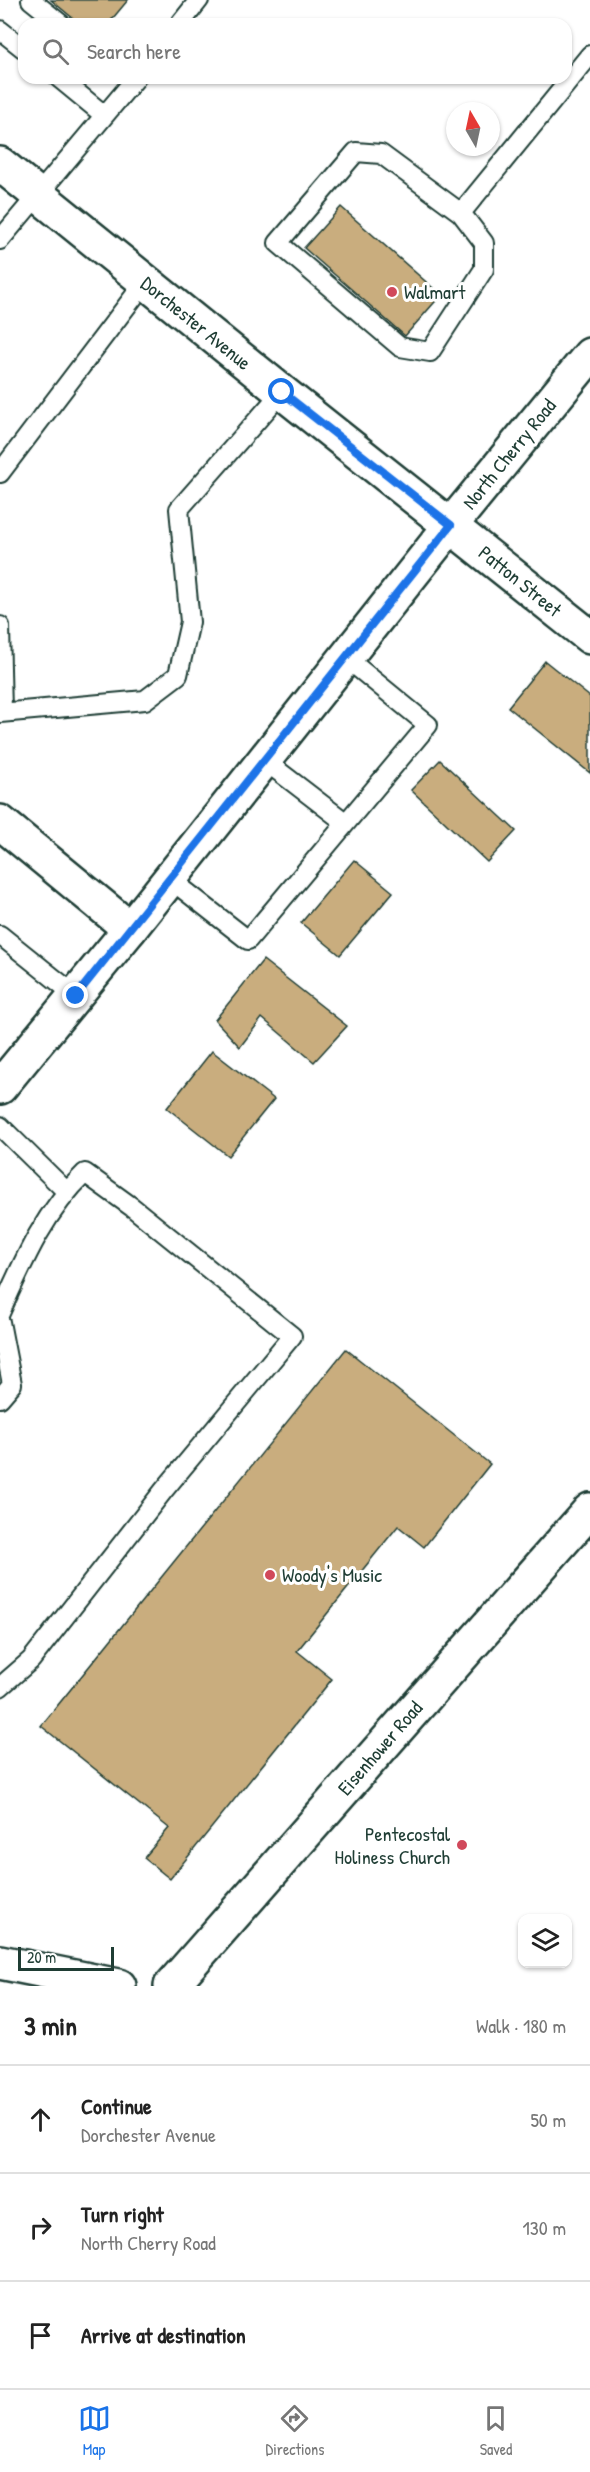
<!DOCTYPE html>
<meta charset="utf-8">
<style>
:root{--surface:#fff;--page:#f6f6f6;--text:#222;--muted:#767676;--line:#e0e0e0;--accent:#1a73e8}
body{margin:0;font-family:"Patrick Hand",sans-serif;background:var(--page);color:var(--text)}
.controls{position:absolute;right:18px;bottom:18px;display:grid;overflow:hidden;border-radius:12px;box-shadow:0 2px 4px #0004}
.controls button{width:54px;height:54px;display:grid;place-items:center;padding:0;border:0;border-bottom:2px solid var(--line);background:var(--surface);color:var(--text);font:30px sans-serif}
.compass{position:absolute;left:446px;top:102px;width:54px;height:54px;border-radius:50%;background:var(--surface);box-shadow:0 2px 4px #0004;rotate:351deg}
.scale{position:absolute;left:18px;bottom:15px;width:96px;box-sizing:border-box;padding-left:6px;border:3px solid #1f3d34;border-top:0;font-size:16px;line-height:21px;white-space:nowrap;color:#1f3d34;-webkit-text-stroke:4px #fff;paint-order:stroke}
.stop{position:absolute;width:18px;height:18px;margin:-14px;border:4px solid #1a73e8;border-radius:50%;background:#fff}
.stop.end{background:#1a73e8;border-color:#fff;box-shadow:0 2px 6px #0008}
.list{margin:0;padding:0;list-style:none}
h2{display:flex;justify-content:space-between;align-items:center;height:78px;margin:0;padding:0 24px;font-size:26px}
h2 small{font-size:20px;font-weight:400;color:var(--muted)}
.list li{display:grid;grid-template-columns:39px 1fr auto;gap:18px;align-items:center;box-sizing:border-box;height:108px;padding:0 24px;border-top:2px solid var(--line)}
.list b{display:block;font-size:22px;white-space:nowrap}
.list p{margin:0;font-size:20px;white-space:nowrap;color:var(--muted)}
.list em{font-size:20px;font-style:normal;color:var(--muted)}
.icon{flex:none;width:33px;height:33px;fill:none;stroke:currentColor;stroke-width:2;stroke-linecap:round;stroke-linejoin:round}
.map{position:relative;flex:none;width:590px;height:1986px;overflow:hidden}
.search{position:absolute;background:var(--surface);box-shadow:0 2px 4px #0004;left:18px;right:18px;top:18px;height:66px;display:flex;align-items:center;gap:15px;box-sizing:border-box;padding:0 21px;border-radius:18px;color:var(--muted);font-size:22px}
.sheet{height:402px;background:var(--surface)}
nav{display:flex;justify-content:space-around;align-items:center;box-sizing:border-box;height:84px;border-top:2px solid var(--line);background:var(--surface);font-size:16px;color:var(--muted)}
nav a{display:grid;justify-items:center;gap:3px}
nav .on{color:var(--accent)}
.map>svg:first-child{display:block}
</style>
<div class="map">
<svg width="590" height="1986" viewBox="0 0 590 1986">
<rect width="100%" height="100%" fill="#fff"/>
<filter id="ink" filterUnits="userSpaceOnUse"><feTurbulence type="fractalNoise" baseFrequency=".0167" numOctaves="2"/><feDisplacementMap in="SourceGraphic" scale="12" xChannelSelector="R" yChannelSelector="G"/><feConvolveMatrix kernelMatrix="1 2 1 2 8 2 1 2 1" color-interpolation-filters="sRGB"/></filter>
<g filter="url(#ink)">
<!-- building -->
<path fill="#c9ad7e" stroke="#1f3d34" stroke-width="1.5" d="M51,0H128L108,24H80Z
M341,207L441,295L405,336L304,248Z
M545,661L590,697V773L508,707Z
M440,760L516,831L487,862L411,790Z
M354,860L393,892L340,955L301,923Z
M263,960L347,1026L314,1062L262,1018L240,1047L215,1020Z
M212,1051L274,1099L228,1156L167,1108Z
M346,1349L490,1464L424,1547L398,1526L297,1651L332,1679L170,1879L144,1858L169,1828L41,1726Z"/>
<g fill="none" stroke-linecap="round" stroke-linejoin="round">
<!-- lane casing -->
<g stroke="#1f3d34" stroke-width="22">
<path id="lane" d="M31,0L61,24
M180,24L199,0
M0,30L24,49
M59,78L104,115
M461,213L484,243V269L430,352L400,347L278,243L356,152L381,154L461,213L590,55
M0,240L136,78
M0,473L145,282
M0,626L2,712
M0,713L145,700L178,675L190,622L179,509L282,392
M264,760L346,823L428,725L345,657
M170,879L248,940L346,823
M0,935L76,996
M0,1126L66,1191
M0,1313C23,1262 44,1212 85,1173L132,1207L292,1336L164,1490L31,1660L0,1687
M0,1322L12,1384L0,1398"/>
</g>
<!-- street casing -->
<g stroke="#1f3d34" stroke-width="38">
<path id="street" d="M0,164L282,392L590,637
M0,822L130,929
M171,1986L590,1510"/>
</g>
<!-- secondary casing -->
<g stroke="#1f3d34" stroke-width="38">
<path id="secondary" d="M0,1962L119,1986"/>
</g>
<!-- primary casing -->
<g stroke="#1f3d34" stroke-width="38">
<path id="primary" d="M0,1087L130,929L451,525L590,355"/>
</g>
<!-- lane -->
<use href="#lane" stroke="#fff" stroke-width="18"/>
<!-- street -->
<use href="#street" stroke="#fff" stroke-width="33"/>
<!-- secondary -->
<use href="#secondary" stroke="#fff" stroke-width="33"/>
<!-- primary -->
<use href="#primary" stroke="#fff" stroke-width="33"/>
</g>
</g>
<g fill="none" stroke-linecap="round" stroke-linejoin="round" filter="url(#ink)">
<!-- route -->
<path stroke="#1a73e8" stroke-width="8" d="M76,996L451,525L282,392"/>
</g>
<!-- markers -->
<g fill="#d1495b" stroke="#fff" stroke-width="2">
<circle cx="392" cy="292" r="6"/>
<circle cx="270" cy="1575" r="6"/>
<circle cx="462" cy="1845" r="6"/>
</g>
<g text-anchor="middle" stroke-width="6" stroke-linejoin="round" paint-order="stroke">
<!-- poi labels -->
<g font-size="20" fill="#1f3d34" stroke="#fff" text-anchor="start">
<text x="404" y="299">Walmart</text>
<text x="282" y="1582">Woody's Music</text>
<text x="450" y="1841" text-anchor="end">Pentecostal<tspan x="450" dy="23">Holiness Church</tspan></text>
</g>
<!-- street labels -->
<g font-size="20" fill="#1f3d34" stroke="#fff">
<text transform="translate(196 323) rotate(39)" y="7">Dorchester Avenue</text>
<text transform="translate(509 454) rotate(-51)" y="7">North Cherry Road</text>
<text transform="translate(520 581) rotate(39)" y="7">Patton Street</text>
<text transform="translate(380 1748) rotate(-49)" y="7">Eisenhower Road</text>
</g>
</g>
</svg>
<div class="controls">
<button><svg class="icon" aria-label="layers" viewBox="0 0 24 24"><path d="M12 4l9 5-9 5-9-5zM3 14l9 5 9-5"/></svg></button>
</div>
<svg class="compass" viewBox="-18 -18 36 36"><path d="M0-13l5 13h-10z" fill="#e53935"/><path d="M0 13l5-13h-10z" fill="#767676"/></svg>
<div class="scale">20 m</div>
<div class="stop" style="left:282px;top:392px"></div>
<div class="stop end" style="left:76px;top:996px"></div>
<div class="search"><svg class="icon" aria-label="search" viewBox="0 0 24 24"><circle cx="10" cy="10" r="6"/><path d="M15 15l6 6"/></svg>Search here</div>
</div>
<section class="sheet">
<h2>3 min<small>Walk · 180 m</small></h2>
<ul class="list">
<li><svg class="icon" aria-label="ahead" viewBox="0 0 24 24"><path d="M12 20V5M6 11l6-6 6 6"/></svg><div><b>Continue</b><p>Dorchester Avenue</p></div><em>50 m</em></li>
<li><svg class="icon" aria-label="right" viewBox="0 0 24 24"><path d="M7 20v-9h11M14 6l5 5-5 5"/></svg><div><b>Turn right</b><p>North Cherry Road</p></div><em>130 m</em></li>
<li><svg class="icon" aria-label="arrive" viewBox="0 0 24 24"><path d="M6 21V4h12l-3 4 3 4H6"/></svg><div><b>Arrive at destination</b></div></li>
</ul>
</section>
<nav>
<a class="on"><svg class="icon" aria-label="map" viewBox="0 0 24 24"><path d="M3 6l6-2 6 2 6-2v14l-6 2-6-2-6 2zM9 4v14M15 6v14"/></svg>Map</a>
<a><svg class="icon" aria-label="directions" viewBox="0 0 24 24"><path d="M12 3l9 9-9 9-9-9zM9 14v-3h6M13 9l2 2-2 2"/></svg>Directions</a>
<a><svg class="icon" aria-label="saved" viewBox="0 0 24 24"><path d="M7 4h10v16l-5-4-5 4z"/></svg>Saved</a>
</nav>
